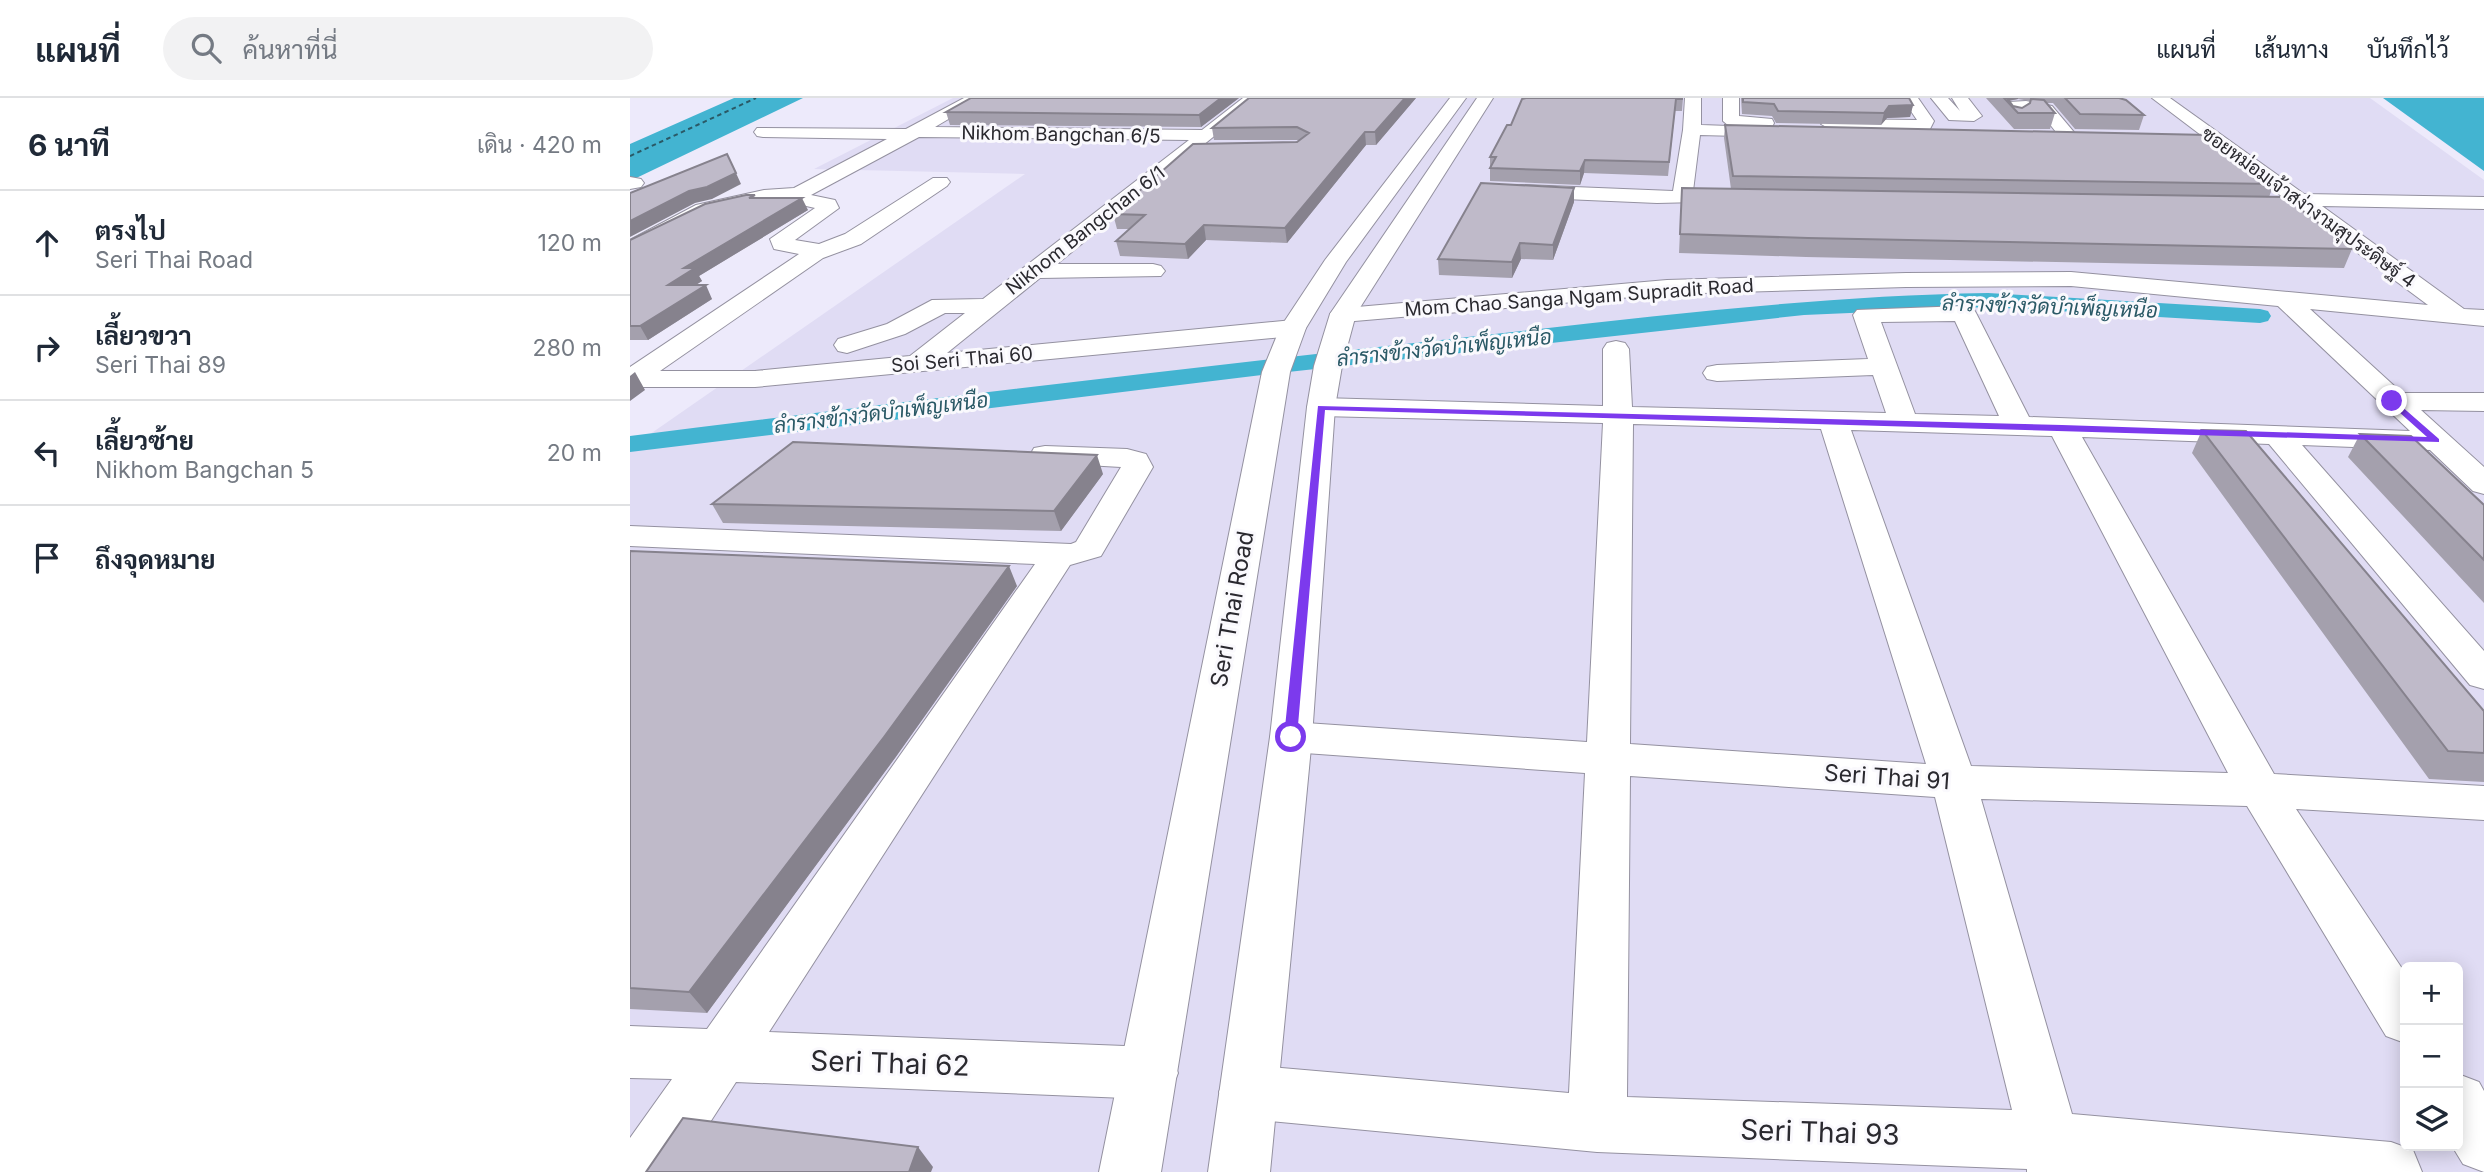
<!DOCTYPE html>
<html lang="th">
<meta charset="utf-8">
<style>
:root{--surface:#fff;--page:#f2f2f3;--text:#1f2937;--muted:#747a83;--line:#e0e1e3}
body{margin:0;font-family:Inter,Sarabun,sans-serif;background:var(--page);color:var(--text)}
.controls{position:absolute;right:21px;bottom:21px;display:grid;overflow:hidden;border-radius:10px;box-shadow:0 4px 18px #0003}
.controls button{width:63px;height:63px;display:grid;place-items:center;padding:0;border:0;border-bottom:2px solid var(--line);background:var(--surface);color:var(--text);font:35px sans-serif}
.stop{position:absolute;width:21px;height:21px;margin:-16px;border:5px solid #7c3aed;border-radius:50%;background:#fff}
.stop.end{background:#7c3aed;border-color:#fff;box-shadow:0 2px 7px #0008}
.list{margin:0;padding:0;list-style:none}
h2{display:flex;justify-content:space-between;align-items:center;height:91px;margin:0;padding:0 28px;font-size:30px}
h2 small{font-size:23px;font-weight:400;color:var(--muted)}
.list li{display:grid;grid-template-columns:46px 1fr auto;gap:21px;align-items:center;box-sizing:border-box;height:105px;padding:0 28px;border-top:2px solid var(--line)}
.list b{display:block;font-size:26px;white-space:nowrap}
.list p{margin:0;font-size:23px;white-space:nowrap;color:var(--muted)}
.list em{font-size:23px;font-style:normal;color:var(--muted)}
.icon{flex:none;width:38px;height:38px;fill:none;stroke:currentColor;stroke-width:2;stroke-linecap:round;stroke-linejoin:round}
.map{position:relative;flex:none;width:1854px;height:1074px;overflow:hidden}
header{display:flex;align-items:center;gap:42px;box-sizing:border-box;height:98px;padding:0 35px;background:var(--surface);border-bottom:2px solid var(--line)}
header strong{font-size:33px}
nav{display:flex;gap:38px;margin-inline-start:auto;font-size:24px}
.search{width:490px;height:63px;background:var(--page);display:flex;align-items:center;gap:18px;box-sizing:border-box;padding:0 24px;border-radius:38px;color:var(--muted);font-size:26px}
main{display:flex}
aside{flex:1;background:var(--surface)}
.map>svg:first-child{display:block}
</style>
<header>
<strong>แผนที่</strong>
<div class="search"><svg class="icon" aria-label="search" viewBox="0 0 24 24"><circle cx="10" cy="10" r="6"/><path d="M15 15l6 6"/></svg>ค้นหาที่นี่</div>
<nav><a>แผนที่</a><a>เส้นทาง</a><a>บันทึกไว้</a></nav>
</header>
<main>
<aside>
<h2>6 นาที<small>เดิน · 420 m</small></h2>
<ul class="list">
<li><svg class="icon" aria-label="ahead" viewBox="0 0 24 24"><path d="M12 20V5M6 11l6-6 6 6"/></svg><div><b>ตรงไป</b><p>Seri Thai Road</p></div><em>120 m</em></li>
<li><svg class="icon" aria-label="right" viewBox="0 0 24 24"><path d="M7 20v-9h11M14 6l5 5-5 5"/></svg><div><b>เลี้ยวขวา</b><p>Seri Thai 89</p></div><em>280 m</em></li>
<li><svg class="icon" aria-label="left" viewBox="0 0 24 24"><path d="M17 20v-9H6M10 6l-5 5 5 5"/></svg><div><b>เลี้ยวซ้าย</b><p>Nikhom Bangchan 5</p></div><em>20 m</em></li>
<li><svg class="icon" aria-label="arrive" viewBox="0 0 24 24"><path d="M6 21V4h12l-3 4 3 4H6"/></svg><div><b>ถึงจุดหมาย</b></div></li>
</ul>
</aside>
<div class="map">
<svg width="1854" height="1074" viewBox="0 0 1854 1074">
<rect width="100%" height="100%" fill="#edeafb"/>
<!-- built -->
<path fill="#e0dcf4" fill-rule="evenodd" d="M323,0H1740L1854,82V1074H0V350L395,76L184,71ZM1775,869H1828V1048H1775Z"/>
<!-- water -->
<path fill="#43b4d1" d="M104,0H173L0,83V46Z
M1753,0H1854V73Z"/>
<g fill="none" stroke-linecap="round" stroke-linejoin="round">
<!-- canal -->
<path fill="#43b4d1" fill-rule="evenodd" d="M1358,195L1630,211L1638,213L1641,218L1638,223L1630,225L1358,209L1174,217L649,275L0,354V338C270,304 541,272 811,242C993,222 1175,198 1358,195Z"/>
<!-- ferry -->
<path stroke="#2a5966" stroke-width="2" stroke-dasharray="4.5 3.5" stroke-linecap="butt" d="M0,58L126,0"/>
<!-- minor casing -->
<g stroke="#9491a0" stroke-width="2">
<path id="minor" d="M334,0H354L305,29L572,32L613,0H631L427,166H523L531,168L535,173L531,178L410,180L317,255L663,222L672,225L676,230L672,235L663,238L125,289H0V269L169,156L144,151L140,141L185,110L163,105L161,102L134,104L80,116L0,158V142L66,107L134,92L164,90L257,41L133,39L127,38L124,34L127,30L276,31ZM289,39L559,42L353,201L302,202L257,226L208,241L204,247L208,253L217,255L275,236L315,215H335L280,258L125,273H30L193,160L231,146L317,88L320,84L317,80H303L215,136L189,146L165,142L209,110L205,102L181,97Z
M1055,0H1071V27L1099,28L1093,23V0H1109V18L1142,21L1144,25L1142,29L1153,30L1156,34L1147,39L1070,37L1063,93L1110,95L1113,99L1110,103L1027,105L891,99L884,97L881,93L884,89L891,87L1043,93L1053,32Z
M1272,0H1288L1304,23L1300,31H1200L1191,26L1200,21L1287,22Z
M1301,0H1318L1330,13L1322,0H1338L1352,18L1344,23L1319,22Z
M1522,0H1540L1674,96L1854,99V111L1692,108L1834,211L1854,212V228L1680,211L1772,295H1854V313L1791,312L1854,369V396L1843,393L1800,352L1672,347L1854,553V591L1840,587L1639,346L1452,339L1644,676L1854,688V722L1666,711L1775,875V945L1756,938L1617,708L1351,701L1442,1016L1761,1044L1783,1052L1792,1074H1397V1071L967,1054L618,1021L598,1013L589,994L598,975L618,967L939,995L955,675L661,654L646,650L640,639L646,628L661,624L957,644L973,325L691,318L681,315L677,309L681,303L691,300L973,308V251L977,245L986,243L995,245L999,251L1002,309L1256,315L1243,277L1087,283L1077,281L1073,275L1077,269L1087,267L1238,261L1223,217L1227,212L1334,208L1343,210L1346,215L1399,319L1780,333L1648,208L1441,188L1276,189L1037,196L713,224L704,221L700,216L704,211L1037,182L1276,175L1441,174L1798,207L1674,115L1608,113L1605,109L1608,105L1658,103ZM1325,223L1369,318L1285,316L1251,224ZM1003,326L1191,331L1296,666L1000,646ZM1221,332L1422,338L1598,675L1341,668ZM1000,678L1305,699L1382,1012L997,999Z
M1396,3L1422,8L1448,39L1445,43H1433L1411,15L1392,13L1395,18L1387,23L1381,22L1371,9L1379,4Z
M0,79L11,81L14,85L11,89L0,91Z
M415,348L497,351L516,356L523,369L471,458L440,467L139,934L520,949L540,956L548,975L540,994L520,1001L106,984L48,1074H0V1040L42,981L0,980V928L77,931L405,466L0,448V428L441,446L446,444L491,369L404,364L400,357L404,350Z
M1828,976L1849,984L1854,993V1074L1833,1066L1822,1048H1828Z"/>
</g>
<!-- major casing -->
<g stroke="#9491a0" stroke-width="2">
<path id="major" d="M820,0H836L716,164L676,230L660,274L531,1074H469L632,274L650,230L695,162Z
M847,0H863L726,216L712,268L705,309L682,639L640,1074H578L640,639L677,309L684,268L700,216Z"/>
</g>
<!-- minor -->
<use href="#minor" fill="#fff" fill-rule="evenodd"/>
<!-- major -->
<use href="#major" fill="#fff" fill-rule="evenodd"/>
</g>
<!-- wall -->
<path fill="#a4a0ad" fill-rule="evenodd" d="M341,0H609L571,29L320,27L316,14Z
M786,0L746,47H736L657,145L576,142L558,161L490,158L486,143L499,131H487L483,116L670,42H584L582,30Z
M1053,0L1052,13H1045L1038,78L954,75L950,87L860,83V59L881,27Z
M1111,0H1279L1283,7L1280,19L1257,20L1251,27L1146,25L1142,18L1112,16Z
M1356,0H1489L1514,17L1509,32L1445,31L1423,5H1416L1425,15L1420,31H1384ZM1388,1L1400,3V5L1392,10L1383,8L1379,3Z
M1095,27L1644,86L1639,99L1722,151L1714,170L1176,159L1049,155L1052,90L1101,91L1094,40Z
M944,90V104L923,162L891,161L882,180L809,177L808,161Z
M126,100L178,112L69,178L72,183L66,187L82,201L18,242H0V142Z
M1572,332L1854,613V684L1799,681L1562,355Z
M1730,336L1854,407V505L1718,359Z
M473,376L431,433L93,425L82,406Z
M0,453L387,488L265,660L77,915L0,911Z"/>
<!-- shaded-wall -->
<path fill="#86828d" d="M591,0H609L571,29L569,17Z
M775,0H786L746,47L745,34Z
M1374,0H1388V1L1377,3Z
M1283,7L1280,19L1257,20L1251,27L1254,15L1259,8Z
M735,34L736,47L657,145L655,130Z
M955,62L954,75L950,87V73Z
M106,75L111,86L82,101L65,105L0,139V123L59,93Z
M944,90V104L923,162V147Z
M172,100L178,112L69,178L72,183L45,200L38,187L54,170Z
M574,127L576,142L558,161L555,146Z
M890,145L891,161L882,180V164Z
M76,187L82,201L18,242L10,228Z
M5,274L15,292L0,303V278Z
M467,357L473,376L431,433L424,413Z
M379,468L387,488L265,660L77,915L59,894Z
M288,1049L303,1069L301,1074H279Z"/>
<!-- building -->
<path fill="#bfbac9" stroke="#86828d" stroke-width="2" d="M341,0H591L569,17L316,14Z
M619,0H775L745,34H735L655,130L574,127L555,146L486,143L515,117L483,116L563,46L667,44L679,35L667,29L582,30Z
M896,0H1052V1H1046L1039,64L955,62L950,73L860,70L866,59H860L877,27H881L892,1Z
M1113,0H1279L1283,7L1259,8L1254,15L1148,13L1144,6L1113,4Z
M1374,0H1377L1383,8L1392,10L1400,5L1401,1L1414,2L1425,15H1388Z
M1435,0H1489L1496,2L1514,17L1450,16Z
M1095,27L1579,37L1644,86L1103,78Z
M97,56L106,75L77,89L59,93L0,123V95Z
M851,85L944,90L923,147L890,145L882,164L808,161Z
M1052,90L1655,99L1722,151L1178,140L1050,136Z
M116,97H125L119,100H172L54,170H65L38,187H76L10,228H0V142L75,106Z
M1572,332L1616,333L1854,613V655L1818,653Z
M1730,336L1781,338L1854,407V462Z
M163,344L467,357L424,413L82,406Z
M0,453L379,468L254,639L59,894L0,890Z
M53,1020L288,1049L279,1074H16Z"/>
<!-- route -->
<path fill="#7c3aed" d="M1762,300L1809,341V344L695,312L667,639L661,644L654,639L688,308L1432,327L1797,339L1759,305Z"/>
<g text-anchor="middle" stroke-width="6" stroke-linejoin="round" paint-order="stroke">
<!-- far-street labels -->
<g font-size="19" fill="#2a292f" stroke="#faf9fd">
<text transform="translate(431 36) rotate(1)" y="7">Nikhom Bangchan 6/5</text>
<text transform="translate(1679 109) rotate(36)" y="7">ซอยหม่อมเจ้าสง่างามสุประดิษฐ์ 4</text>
<text transform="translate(455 132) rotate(-38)" y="7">Nikhom Bangchan 6/1</text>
<text transform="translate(949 199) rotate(-4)" y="7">Mom Chao Sanga Ngam Supradit Road</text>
<text transform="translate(332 261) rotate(-5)" y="7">Soi Seri Thai 60</text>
</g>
<!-- far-water labels -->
<g font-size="21" font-style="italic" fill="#2a5966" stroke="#faf9fd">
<text transform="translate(1420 209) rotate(2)" y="7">ลำรางข้างวัดบำเพ็ญเหนือ</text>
<text transform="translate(814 250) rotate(-6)" y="7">ลำรางข้างวัดบำเพ็ญเหนือ</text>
<text transform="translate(251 315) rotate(-7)" y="7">ลำรางข้างวัดบำเพ็ญเหนือ</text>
</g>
<!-- street labels -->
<g font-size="23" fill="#2a292f" stroke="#faf9fd">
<text transform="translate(602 511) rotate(-80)" y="8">Seri Thai Road</text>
<text transform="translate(1257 679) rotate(4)" y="8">Seri Thai 91</text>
</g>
<!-- near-street labels -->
<g font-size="28" fill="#2a292f" stroke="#faf9fd">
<text transform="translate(260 965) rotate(2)" y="10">Seri Thai 62</text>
<text transform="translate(1190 1034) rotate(2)" y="10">Seri Thai 93</text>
</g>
</g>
</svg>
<div class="controls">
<button>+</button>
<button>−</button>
<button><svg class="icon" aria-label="layers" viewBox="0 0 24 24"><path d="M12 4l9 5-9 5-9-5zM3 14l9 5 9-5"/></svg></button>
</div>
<div class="stop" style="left:661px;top:639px"></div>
<div class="stop end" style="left:1762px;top:303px"></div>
</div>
</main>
